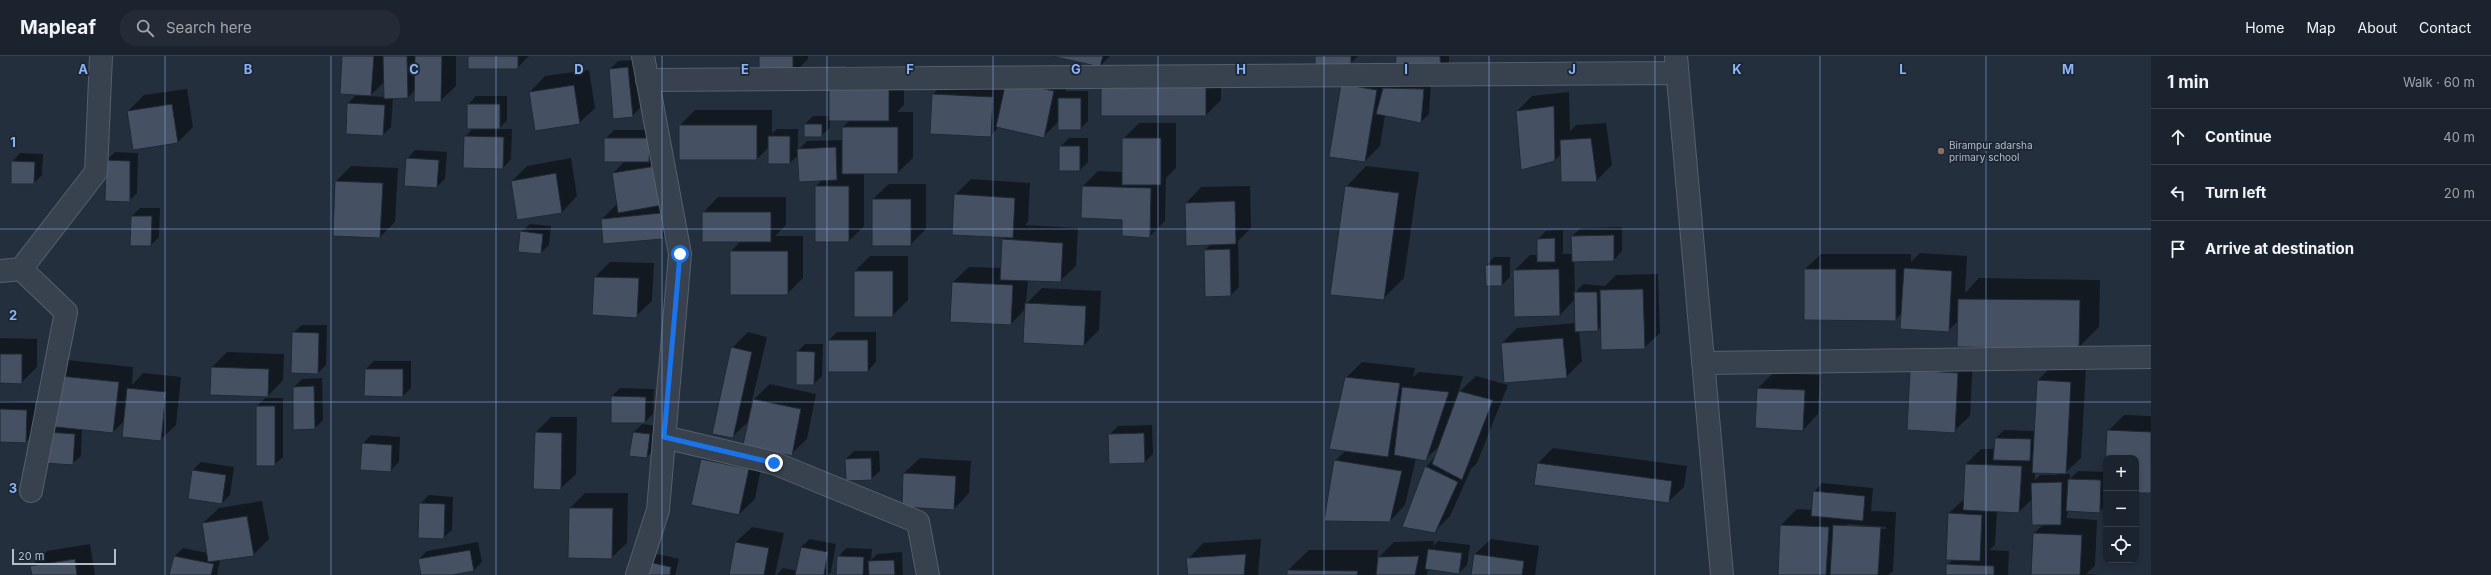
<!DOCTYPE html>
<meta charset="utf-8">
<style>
:root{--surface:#1b232e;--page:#242b36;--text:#f1f3f6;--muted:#a0a4aa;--line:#39404a}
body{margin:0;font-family:Inter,sans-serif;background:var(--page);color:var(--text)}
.controls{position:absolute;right:12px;bottom:12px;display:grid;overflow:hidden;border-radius:8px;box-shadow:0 2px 6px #0003}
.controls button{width:36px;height:36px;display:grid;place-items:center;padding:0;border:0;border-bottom:1px solid var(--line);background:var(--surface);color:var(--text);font:20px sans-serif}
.scale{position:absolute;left:12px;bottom:10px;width:104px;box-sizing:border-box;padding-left:4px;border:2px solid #b4bcc9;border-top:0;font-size:11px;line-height:14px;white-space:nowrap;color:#b4bcc9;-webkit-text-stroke:3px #1d2633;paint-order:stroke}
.stop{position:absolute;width:12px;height:12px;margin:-9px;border:3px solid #1a73e8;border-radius:50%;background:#fff}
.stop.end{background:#1a73e8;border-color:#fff;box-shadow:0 1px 4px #0008}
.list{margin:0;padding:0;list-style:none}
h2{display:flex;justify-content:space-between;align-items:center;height:52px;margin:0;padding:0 16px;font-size:17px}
h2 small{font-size:13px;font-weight:400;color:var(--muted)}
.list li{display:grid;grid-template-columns:26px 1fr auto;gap:12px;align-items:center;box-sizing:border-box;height:56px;padding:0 16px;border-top:1px solid var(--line)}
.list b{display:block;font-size:15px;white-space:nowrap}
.list em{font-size:13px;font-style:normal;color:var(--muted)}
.icon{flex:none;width:22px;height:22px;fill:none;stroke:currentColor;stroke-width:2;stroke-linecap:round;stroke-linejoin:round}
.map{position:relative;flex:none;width:2151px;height:519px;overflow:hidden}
header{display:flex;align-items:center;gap:24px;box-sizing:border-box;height:56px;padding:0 20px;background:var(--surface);border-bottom:1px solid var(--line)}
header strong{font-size:19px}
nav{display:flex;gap:22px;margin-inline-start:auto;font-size:14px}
.search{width:280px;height:36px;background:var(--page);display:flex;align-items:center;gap:10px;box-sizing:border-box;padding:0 14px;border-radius:16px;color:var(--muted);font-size:15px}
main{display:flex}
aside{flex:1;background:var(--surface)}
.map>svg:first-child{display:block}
</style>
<header>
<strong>Mapleaf</strong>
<div class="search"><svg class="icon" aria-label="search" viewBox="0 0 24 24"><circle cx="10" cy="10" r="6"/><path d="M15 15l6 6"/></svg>Search here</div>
<nav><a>Home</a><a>Map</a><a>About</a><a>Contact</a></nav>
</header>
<main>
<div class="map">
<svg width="2151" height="519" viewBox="0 0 2151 519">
<rect width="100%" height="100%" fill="#242f3e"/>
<!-- shadow -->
<path fill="#0007" fill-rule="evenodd" d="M343,0H456V30L440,45L415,34L408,41L393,42L391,71L383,79L348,47L357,38ZM385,25V41L370,40Z
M469,0H529L517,12Z
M760,0H808V3L793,18Z
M1055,0H1110L1100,10Z
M1316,0H1358L1350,8Z
M1397,0H1449V7L1441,15Z
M636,4L640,52L632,60L610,13L618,5Z
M846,10H904V49L897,56H913V102L897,117H864V170L849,185L816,130L822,124L799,98L790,107H769V91L757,103L680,69L695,54H772V77L777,73H798V94L807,85L843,84V71L850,64H830V72L821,80L805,68L813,60H830V26Z
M1022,10L1069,20L1066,35H1088V65L1080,73L1059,65L1044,80L999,71L990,80L933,38L948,23L1006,26Z
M1221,11V44L1206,59H1102Z
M589,14L595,52L579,67L530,36L545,20Z
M1431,25L1429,58L1421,66L1385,59L1380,90L1365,105L1342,29Z
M187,33L193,71L178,86L128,55L144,39Z
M1569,36L1570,75L1576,69L1606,67L1612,109L1596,125L1561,98L1555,104L1517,55L1532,40Z
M476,40H507V64L499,73H512L511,103L503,112L465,81L473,72L468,49Z
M1139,67H1176V112L1166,122L1165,165L1149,181L1083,130L1098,115L1123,116V83Z
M614,74H657L678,166L663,182L604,187L602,163L618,147L613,117L625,105L605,83Z
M1069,82H1088V106L1080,114L1060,91Z
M415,94L447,96L445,123L437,131L405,129L407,103Z
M115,96L138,97L137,137L129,145L107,104Z
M20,97L43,98L42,119L34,127L12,106Z
M571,102L577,140L562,156L518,163L512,125L527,110Z
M351,110L398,112L395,166L380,181L336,125Z
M1366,110L1419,116L1404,222L1383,243L1346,131Z
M971,123L1030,127L1028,166L1025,169L1078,172L1076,210L1060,225L1028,224L1026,248L1042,232L1101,235L1099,274L1084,289L1026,252L1011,268L953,226L969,211L1002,212L1003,184L1006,181L955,139Z
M889,128H926V173L910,189L873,143Z
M1250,130L1251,172L1238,185L1239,231L1231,239L1205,194L1211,188L1187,189L1186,147L1201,131Z
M718,141H786V169L775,180H803V222L787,238L731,195L741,185L703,157Z
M140,152H160L159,181L151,189H131L132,160Z
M530,168L551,170L549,189L541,197L521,176Z
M1622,171V195L1614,204L1574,205L1575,237L1583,228L1605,230L1616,219L1658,218L1660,277L1644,292L1601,271L1598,274L1579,275L1582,305L1566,321L1502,287L1517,272L1576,267L1575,243L1560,259L1514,215L1530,199H1538V183L1546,175L1563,174V197L1561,198H1573L1572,180L1581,172Z
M1920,197L1967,200L1965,237L1979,222L2100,224L2099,271L2078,292L1958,265L1948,275L1902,257L1895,264L1805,213L1821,198H1911V206Z
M870,200H908V244L892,260L855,215Z
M1494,201H1510V221L1502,229L1486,210Z
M610,206L654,207L652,245L636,260L595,221Z
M302,269H327L326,309L318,317L293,277Z
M748,276L767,281L752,345L770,328L816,338L807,383L791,398L750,364L732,381V292Z
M837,276H876V306L868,315L829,284Z
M0,282L37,283V311L21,327L0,326Z
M805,288H823L822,320L814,328L797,296Z
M227,296L284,298L283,324L268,340L212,311Z
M1973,302L1970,360L1954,375L1911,315Z
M58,303L133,311L132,329L143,317L181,321L176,369L160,384L125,364L113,376L82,373L81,400L72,408L34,377L26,386L0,385V345L35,346L34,376Z
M374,305H411V332L403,340L366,313Z
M1362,306L1415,312L1413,321L1419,316L1463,320L1458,337L1476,320L1508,329L1477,407L1471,413L1450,460L1435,475L1426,411L1435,401L1439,390L1425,404L1416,402L1405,449L1390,465L1335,405L1346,394V322Z
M2053,309L2086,311L2081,402L2064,418H2070V423L2078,415L2106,416V449L2099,456L2069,454L2066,462L2097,464L2095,510L2086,518L2100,519H2032L2034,477L2044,468L2032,443L2019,456L1997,455L1995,489L1989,494L2009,495L2008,519H1947V509L1953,503L1949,457L1964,443L1966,408L1981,393H1995L1996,382L2004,374L2035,375L2037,325ZM2035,416L2058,417V419H2040L2035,424Z
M1773,317L1820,319L1818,358L1803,374L1758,332Z
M322,322L323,364L315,372L294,373V331L302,323Z
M620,332L654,333L653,358L645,366L612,340Z
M265,342H283V401L274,409L257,350Z
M2124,359L2151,360V436H2136V402H2107L2108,375Z
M551,361H577L576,418L560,433L536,376Z
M642,368L658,370L655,393L647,401L634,376Z
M1152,369L1153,398L1145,406L1109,379L1118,370Z
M371,379L400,381L399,406L390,415L363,387Z
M718,388L764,397L755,443L739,458L702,403Z
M1553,392L1687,410L1684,431L1668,446L1538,407Z
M854,395H879L880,415L871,423L846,403Z
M920,402L971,405L969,437L954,453L904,417Z
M201,406L234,411L230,439L222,447L193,414Z
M1822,427L1873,432L1871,455L1896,456L1893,515L1888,519H1779L1781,469L1797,453L1812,454L1814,436ZM1847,468L1886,471V473L1847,470Z
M585,437H628L627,487L611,502L570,452Z
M429,439L453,441L452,474L443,482L420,448Z
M262,445L269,483L253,499L220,504L217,519H170L175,500L183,492L208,497L203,467L219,452Z
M752,471L784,477L775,519H730L736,486Z
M810,483L836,488L831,516L828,519H777L783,512L797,515L801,491Z
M1261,483L1258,519H1189L1188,503L1203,487Z
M1491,483L1539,490L1535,519H1472L1475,498Z
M1434,485L1433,490L1438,485L1470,489L1467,509L1459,517L1428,513L1427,519H1288V514L1309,494H1378L1377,503L1394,486Z
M478,486L482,506L474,514L446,519H422L419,503L427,495Z
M90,488L95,519H33L31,510L47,495Z
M846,492L872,493L871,504L877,498L902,496L903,519H837L838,501Z
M658,498L679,503L675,519H647L650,506Z"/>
<!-- building -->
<path fill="#455162" stroke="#1f2835" d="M342,0H374L371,40L340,38Z
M383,0H407L408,42L384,43Z
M415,0H442L441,46H414Z
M468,0H518V13H468Z
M759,0H793V19H759Z
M1052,0H1103L1100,11Z
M1315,0H1351V9L1315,13Z
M1396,0H1440L1441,16L1395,18Z
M628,11L633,61L613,63L609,13Z
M829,25H889V65H829Z
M1006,25L1054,35L1044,82L996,71Z
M1101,26H1206V60H1101Z
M1341,28L1377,34L1365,106L1329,101Z
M574,29L580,68L535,75L529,36Z
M1383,32L1424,33L1421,67L1376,58Z
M932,38L993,41L991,81L930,78Z
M1058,42H1081V74H1058Z
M347,47L385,49L383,80L346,78Z
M172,48L178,87L133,94L127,55Z
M467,48H500V73H467Z
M1554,50L1555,105L1521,114L1516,55Z
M804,68H822V81H804Z
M679,69H757V104H679Z
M842,71H898V118H842Z
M464,80L504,81L503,113L463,112Z
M768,80H790V108H768Z
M604,82H650L649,106H604Z
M1122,82H1161V129H1122Z
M1591,82L1597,126H1561L1560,84Z
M1059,90H1080V115H1059Z
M836,91L837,124L799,126L797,93Z
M406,102L439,104L437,132L404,130Z
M106,104L130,105V146L105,145Z
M11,105L35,106L34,128H11Z
M656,110L663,149L618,157L612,117Z
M556,117L562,157L517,164L511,125Z
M335,125L383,127L380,182L333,180Z
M815,130H849V186H815Z
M1082,130L1151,132L1150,182L1122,180V164L1081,162Z
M1345,130L1399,137L1384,244L1330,239Z
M954,138L1015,142L1013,182L952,179Z
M872,143H911V190H872Z
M1235,145L1236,188L1186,190L1185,147Z
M702,156H771V186H702Z
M661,157L663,183L603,188L601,163Z
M131,160H152L151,190H130Z
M520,175L543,178L541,198L518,196Z
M1614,179V205L1572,206L1571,180Z
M1555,182V206H1537V183Z
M1002,183L1063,187L1061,226L1000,224Z
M1230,193L1231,240L1205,241L1204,194Z
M730,195H788V239H730Z
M1485,209H1502V230H1486Z
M1904,212L1952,215L1949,276L1900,273Z
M1559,213L1560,260L1514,261L1513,214Z
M1804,213H1896V265L1804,264Z
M854,215H893V261H854Z
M594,221L639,222L637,262L592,259Z
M952,226L1013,229L1011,269L950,266Z
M1643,233L1645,293L1601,294L1600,234Z
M1574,236H1597L1598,275L1575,276Z
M1958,243L2080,244L2079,293L1957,291Z
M1025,247L1086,250L1084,290L1023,287Z
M292,276L319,277L318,318L291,317Z
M1563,282L1567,322L1504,327L1501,287Z
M828,284H868V316H828Z
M731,291L752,296L733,382L712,378Z
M796,295L815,296L814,329H796Z
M0,298H22V328L0,327Z
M211,311L269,313L268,341L210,339Z
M365,313H403V341L364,340Z
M1910,314L1958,317L1955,377L1907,374Z
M41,318L119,326L113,377L37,369Z
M1345,321L1400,327L1388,401L1329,393Z
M2037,324L2071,326L2066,418L2032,417Z
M314,330L315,373L293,374V331Z
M1402,331L1449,336L1426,405L1394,399Z
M127,332L166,336L161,385L122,381Z
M1757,332L1805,334L1803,375L1755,372Z
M1459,335L1493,344L1462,424L1432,408Z
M611,340L646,341L645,367H611Z
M753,343L801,353L792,400L743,389Z
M256,350H275V410H256Z
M0,353L27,354L26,387L0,386Z
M2107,374L2151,376V437H2136V402H2106V435H2104Z
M33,375L75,378L73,409L31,406Z
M535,376L562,377L561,434L533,433Z
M633,376L650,378L647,402L629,400Z
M1144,377L1145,407L1109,408L1108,378Z
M1995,382L2031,383L2030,405L1993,404Z
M362,387L392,389L391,416L360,414Z
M871,402L872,424L846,425L845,403Z
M701,403L749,413L739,459L691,449Z
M1334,404L1402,415L1390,466L1324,465Z
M1537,407L1672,425L1669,447L1534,429Z
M1965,408L2022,410L2019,457L1963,454Z
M1425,410L1458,426L1435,477L1402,471Z
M192,414L226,419L222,448L188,443Z
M903,417L956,420L954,454L902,451Z
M2068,423L2101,424L2100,457L2066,455Z
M2062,426L2061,469H2032L2031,427Z
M1813,435L1865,440L1863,465L1811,460Z
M419,447L445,448L444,483L418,482Z
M569,452H613L612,503L568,502Z
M1948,457L1982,459L1980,505L1946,504Z
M247,460L254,500L208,506L202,467Z
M1780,469L1829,471L1826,519H1778Z
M1833,469L1881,471L1878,519H1830Z
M2033,477L2082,479L2080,519H2031Z
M735,486L769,492L764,519H729Z
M801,491L828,496L824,519H795Z
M1428,493L1462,497L1459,518L1425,513Z
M470,494L474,515L452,519H421L418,503Z
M1246,498L1244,519H1188L1186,502Z
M1474,498L1524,505L1522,519H1471Z
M174,500L214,508L211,519H169Z
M837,500L864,501L863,519H836Z
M1419,500L1415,519H1376L1378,501Z
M75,503L77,519H32L30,510Z
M894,504L895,519H869L868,505Z
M649,506L671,511L670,519H646Z
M1946,508L1994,510V519H1946Z
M1287,514L1358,515L1357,519H1287Z"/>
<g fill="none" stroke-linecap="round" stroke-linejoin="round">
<!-- minor casing -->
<g stroke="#565f6c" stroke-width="24">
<path id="minor" d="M1676,0L1722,519
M647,24L1677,17
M21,213L66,256L31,435
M0,215L21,213L96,116L101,0
M1703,307L2151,301
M664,381L774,407L918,466L928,519
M637,519L658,454L680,198L643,0"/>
</g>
<!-- minor -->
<use href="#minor" stroke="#38414e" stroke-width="22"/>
</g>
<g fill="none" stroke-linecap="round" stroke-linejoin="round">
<!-- route -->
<path stroke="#1a73e8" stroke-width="5" d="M680,198L664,381L774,407"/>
</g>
<!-- grid -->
<path fill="none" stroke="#8ab4f8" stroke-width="1" stroke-opacity="0.55" d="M165,0V519M331,0V519M496,0V519M662,0V519M827,0V519M993,0V519M1158,0V519M1324,0V519M1489,0V519M1655,0V519M1820,0V519M1986,0V519M0,173H2151M0,346H2151"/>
<!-- markers -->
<circle fill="#8d6e63" stroke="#1d2633" stroke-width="1.5" cx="1941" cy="95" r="4"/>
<g text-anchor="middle" stroke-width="3.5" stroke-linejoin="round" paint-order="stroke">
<!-- poi labels -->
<g font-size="10" fill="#b4bcc9" stroke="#1d2633" text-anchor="start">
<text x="1949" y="93">Birampur adarsha<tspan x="1949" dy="12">primary school</tspan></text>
</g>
</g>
<g font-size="13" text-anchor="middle" font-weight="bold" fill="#8ab4f8" stroke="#1d2633" stroke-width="3.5" stroke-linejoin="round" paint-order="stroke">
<text x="83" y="18">A</text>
<text x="248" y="18">B</text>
<text x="414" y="18">C</text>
<text x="579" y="18">D</text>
<text x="745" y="18">E</text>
<text x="910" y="18">F</text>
<text x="1076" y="18">G</text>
<text x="1241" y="18">H</text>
<text x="1406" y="18">I</text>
<text x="1572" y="18">J</text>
<text x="1737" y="18">K</text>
<text x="1903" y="18">L</text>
<text x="2068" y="18">M</text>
<text x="13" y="91">1</text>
<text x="13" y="264">2</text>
<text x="13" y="437">3</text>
</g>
</svg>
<div class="controls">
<button>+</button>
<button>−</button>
<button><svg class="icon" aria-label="locate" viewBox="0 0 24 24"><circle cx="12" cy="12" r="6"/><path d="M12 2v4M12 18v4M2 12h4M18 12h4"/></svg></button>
</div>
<div class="scale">20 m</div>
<div class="stop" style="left:680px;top:198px"></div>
<div class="stop end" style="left:774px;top:407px"></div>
</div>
<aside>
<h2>1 min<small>Walk · 60 m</small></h2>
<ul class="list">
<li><svg class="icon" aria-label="ahead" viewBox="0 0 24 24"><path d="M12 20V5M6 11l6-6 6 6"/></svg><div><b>Continue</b></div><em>40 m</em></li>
<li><svg class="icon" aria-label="left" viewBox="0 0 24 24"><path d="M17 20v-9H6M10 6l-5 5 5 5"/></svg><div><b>Turn left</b></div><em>20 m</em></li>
<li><svg class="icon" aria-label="arrive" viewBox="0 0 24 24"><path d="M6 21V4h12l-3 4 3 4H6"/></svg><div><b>Arrive at destination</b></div></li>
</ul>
</aside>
</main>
